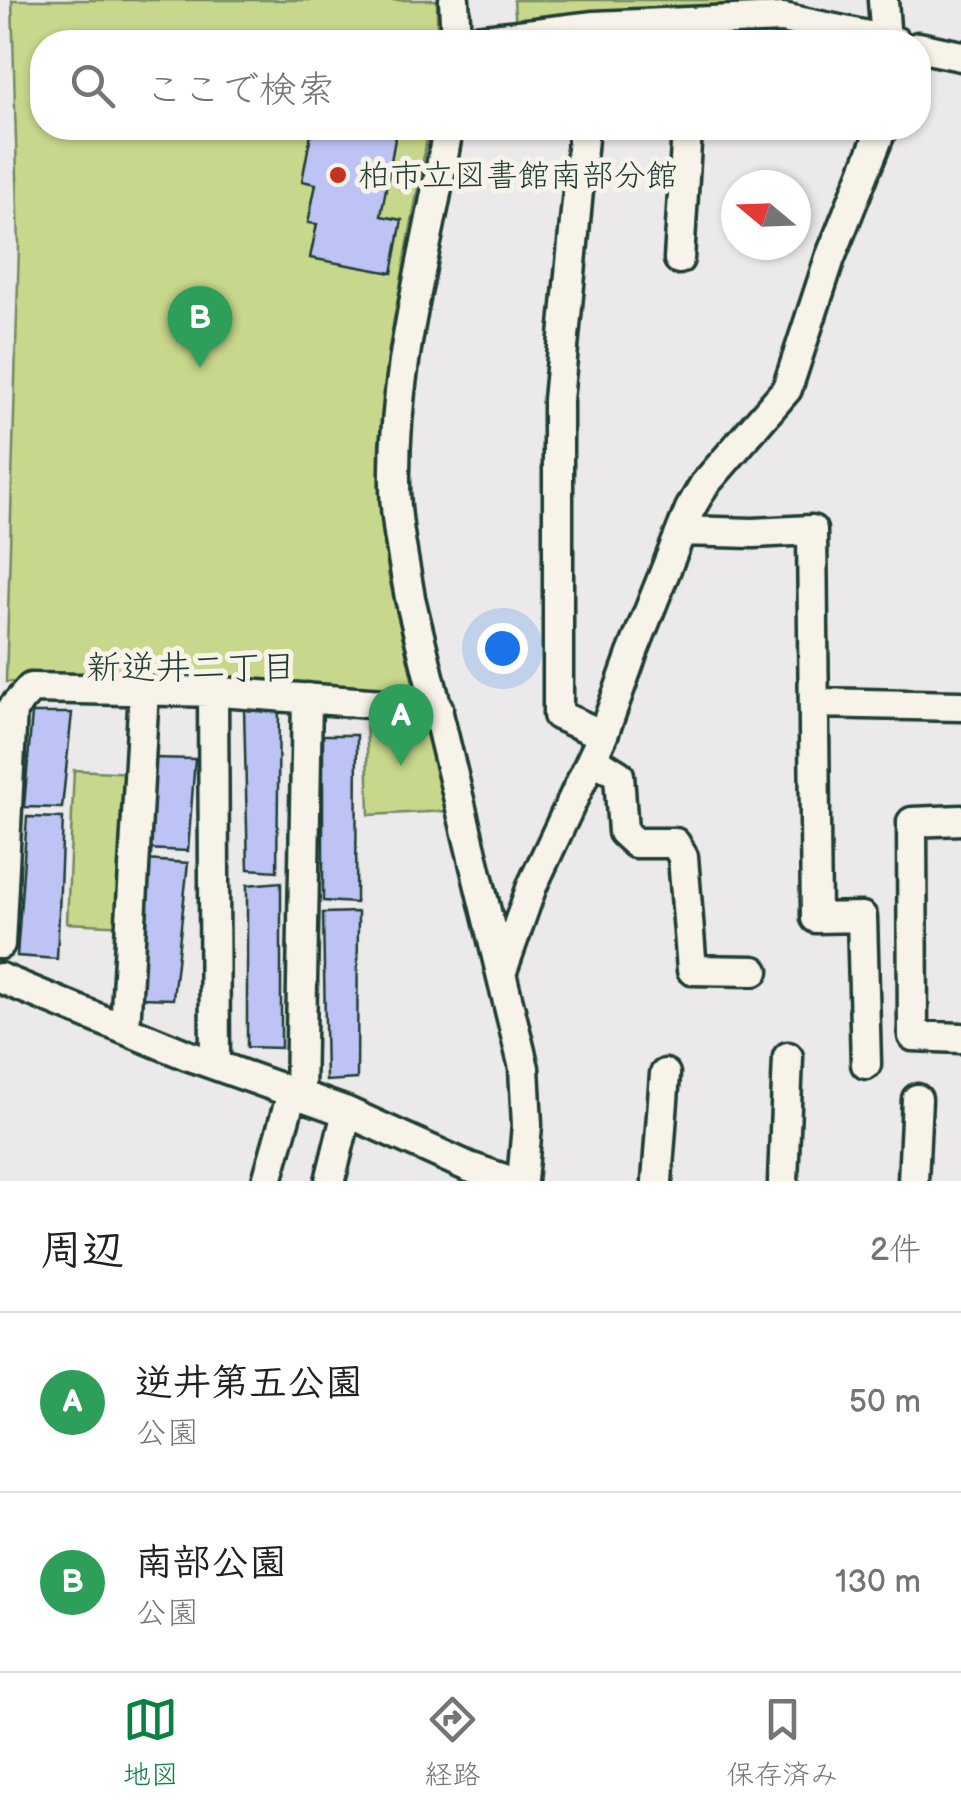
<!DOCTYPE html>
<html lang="ja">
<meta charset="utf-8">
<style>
:root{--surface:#fff;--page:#f2f2f2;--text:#202124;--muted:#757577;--line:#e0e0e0;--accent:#0b8043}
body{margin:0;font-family:"Balsamiq Sans","Klee One",sans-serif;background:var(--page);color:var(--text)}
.compass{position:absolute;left:721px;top:170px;width:90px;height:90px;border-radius:50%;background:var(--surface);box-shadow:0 2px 8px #0004;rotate:289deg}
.you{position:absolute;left:502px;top:648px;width:35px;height:35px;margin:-25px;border:8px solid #fff;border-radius:50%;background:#1a73e8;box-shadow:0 0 0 15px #1a73e833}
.badge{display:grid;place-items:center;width:65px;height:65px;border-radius:50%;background:var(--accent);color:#fff;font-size:32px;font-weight:700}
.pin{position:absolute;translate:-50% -82px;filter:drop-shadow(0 2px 5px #0008)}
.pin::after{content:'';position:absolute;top:52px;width:35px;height:30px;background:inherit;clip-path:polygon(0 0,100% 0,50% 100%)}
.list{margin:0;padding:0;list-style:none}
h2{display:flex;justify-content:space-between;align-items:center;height:130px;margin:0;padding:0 40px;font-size:42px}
h2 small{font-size:32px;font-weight:400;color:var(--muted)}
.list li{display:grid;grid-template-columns:65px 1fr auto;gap:30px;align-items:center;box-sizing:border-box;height:180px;padding:0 40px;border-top:2px solid var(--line)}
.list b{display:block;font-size:38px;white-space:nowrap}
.list p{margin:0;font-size:32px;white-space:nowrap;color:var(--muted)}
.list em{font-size:32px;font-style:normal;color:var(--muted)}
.icon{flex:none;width:55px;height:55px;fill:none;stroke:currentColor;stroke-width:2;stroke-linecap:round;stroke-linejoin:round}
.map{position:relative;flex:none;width:961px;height:1181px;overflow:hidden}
.search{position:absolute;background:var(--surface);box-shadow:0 2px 8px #0004;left:30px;right:30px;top:30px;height:110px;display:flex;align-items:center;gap:25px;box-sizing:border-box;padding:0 35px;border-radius:40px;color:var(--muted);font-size:38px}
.sheet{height:490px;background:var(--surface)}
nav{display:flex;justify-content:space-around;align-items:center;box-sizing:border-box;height:140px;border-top:2px solid var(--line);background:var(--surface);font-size:28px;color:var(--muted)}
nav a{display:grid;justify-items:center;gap:5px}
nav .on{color:var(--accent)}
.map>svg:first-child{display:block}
</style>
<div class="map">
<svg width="961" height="1181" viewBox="0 0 961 1181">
<rect width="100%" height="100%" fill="#ebe9ea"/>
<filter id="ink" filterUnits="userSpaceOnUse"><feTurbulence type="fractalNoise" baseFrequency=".01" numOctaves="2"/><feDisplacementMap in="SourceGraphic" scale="20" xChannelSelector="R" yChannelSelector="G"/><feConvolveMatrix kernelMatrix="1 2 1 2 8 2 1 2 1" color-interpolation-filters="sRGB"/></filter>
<g filter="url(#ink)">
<!-- green -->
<path fill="#c7d78b" stroke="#738a60" stroke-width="2.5" d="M12,0H437V42H42V128H429L389,347L379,443V493L389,578L416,696L205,683L6,682L19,247Z
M514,0H765L771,13L516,29Z
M366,709L409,712L424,721L446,811L369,815Z
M74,770L134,773L127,926L67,923Z"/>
<!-- building -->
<path fill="#bdc3f4" stroke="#1f3d34" stroke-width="2.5" d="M312,128H397L381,216L402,220L392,273L310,258L317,224L308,223L316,184L302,181Z
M279,706L277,871L248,869L244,709Z
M32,713H72L62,808L24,807Z
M323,735H357L356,903L323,901Z
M152,758L195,759L188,851L145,849Z
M27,817L63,818L57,959L17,956Z
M146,860L188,863L173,999L140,998Z
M281,882V1048L247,1047V885Z
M358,912L357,1079L326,1081L323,913Z"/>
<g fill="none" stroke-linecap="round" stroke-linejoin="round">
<!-- minor casing -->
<g stroke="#1f3d34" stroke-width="35">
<path id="minor" d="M454,0L456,42
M883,0L886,42
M459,42L594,26L783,18L896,42
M918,47L961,56
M448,128C429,246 393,363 395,484C395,522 404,561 410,598L524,1068L527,1125L522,1181
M584,128L558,400V715L603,735
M679,259L687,128
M682,531L753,533L812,530L816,918L862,917L866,1064
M213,691L215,1065
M814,703L961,706
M592,758L619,775L623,832L635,843H675L683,857L692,970L754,971
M961,820L912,822L913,1036L961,1038
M0,944L12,709L31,688L220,692L438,708
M502,971L532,886L603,735L632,654L690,509L704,485L787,389L830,258L882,128
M0,978L187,1055L347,1112L469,1167L510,1181
M125,1029L144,690
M300,1096L307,698
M267,1181L292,1093
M330,1181L347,1112
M657,1181L665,1074
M783,1181L788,1057
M913,1181L917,1099"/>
</g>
<!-- minor -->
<use href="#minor" stroke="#f7f3e8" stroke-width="28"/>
</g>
</g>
<!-- markers -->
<circle fill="#c8321e" stroke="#f7f3e8" stroke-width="4" cx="338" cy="175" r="10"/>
<g text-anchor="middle" stroke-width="10" stroke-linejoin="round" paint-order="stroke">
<!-- poi labels -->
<g font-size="32" fill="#1f3d34" stroke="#f7f3e8" text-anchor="start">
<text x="358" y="186">柏市立図書館南部分館</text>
</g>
<!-- neighbourhood labels -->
<g font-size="35" fill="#1f3d34" stroke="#f7f3e8">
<text x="191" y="679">新逆井二丁目</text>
</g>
</g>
</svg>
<svg class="compass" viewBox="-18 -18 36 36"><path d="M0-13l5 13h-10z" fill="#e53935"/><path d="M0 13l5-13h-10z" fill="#757577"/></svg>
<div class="you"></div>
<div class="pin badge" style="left:401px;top:766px;background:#2e9e5b">A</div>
<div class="pin badge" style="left:200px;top:368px;background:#2e9e5b">B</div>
<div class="search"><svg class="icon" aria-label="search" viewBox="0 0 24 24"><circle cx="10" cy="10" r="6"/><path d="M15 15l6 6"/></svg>ここで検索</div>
</div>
<section class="sheet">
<h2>周辺<small>2件</small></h2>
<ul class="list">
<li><span class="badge" style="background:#2e9e5b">A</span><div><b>逆井第五公園</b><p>公園</p></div><em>50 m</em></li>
<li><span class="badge" style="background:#2e9e5b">B</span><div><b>南部公園</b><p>公園</p></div><em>130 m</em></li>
</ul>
</section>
<nav>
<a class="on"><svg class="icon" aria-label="map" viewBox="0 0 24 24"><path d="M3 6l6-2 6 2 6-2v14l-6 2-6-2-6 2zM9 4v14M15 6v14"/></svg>地図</a>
<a><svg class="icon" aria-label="directions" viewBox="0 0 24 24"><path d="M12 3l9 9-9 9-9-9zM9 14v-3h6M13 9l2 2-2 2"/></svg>経路</a>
<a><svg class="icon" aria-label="saved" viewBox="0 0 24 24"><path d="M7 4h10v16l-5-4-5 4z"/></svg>保存済み</a>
</nav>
